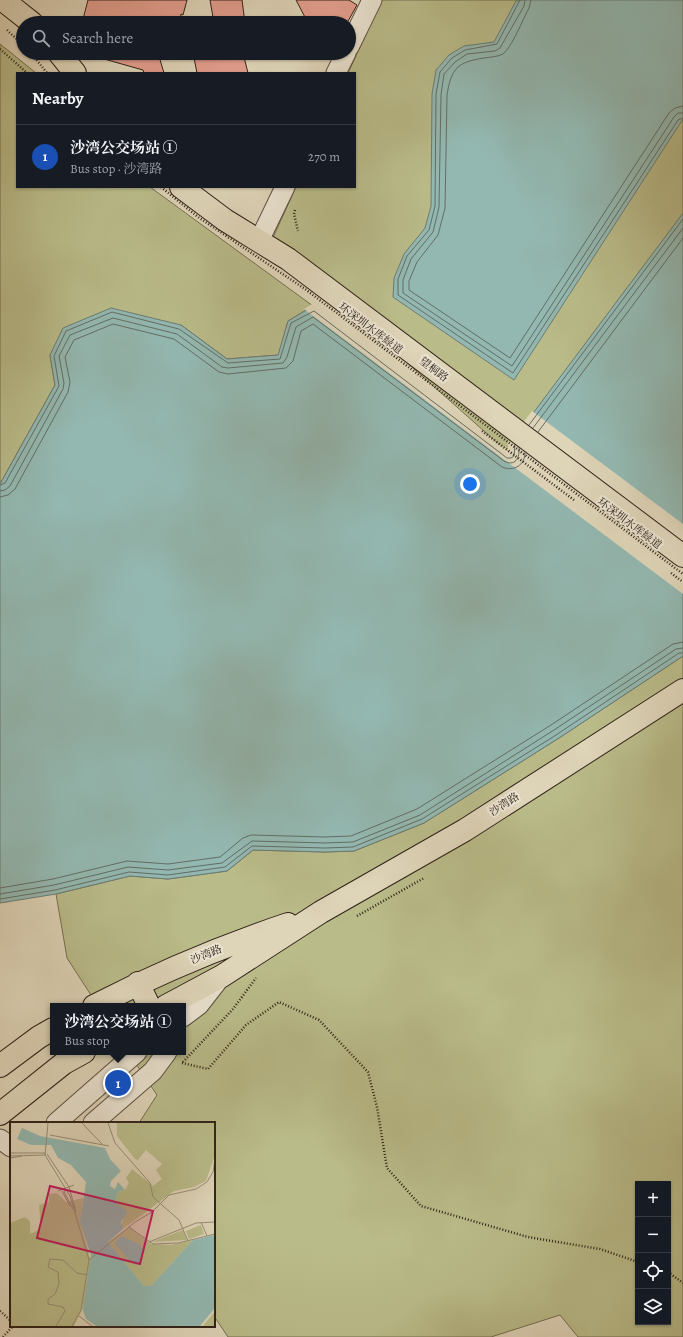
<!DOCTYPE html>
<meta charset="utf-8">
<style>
:root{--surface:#171b24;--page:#242831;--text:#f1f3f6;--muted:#9ea1a6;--line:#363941;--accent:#ea580c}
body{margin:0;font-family:Alegreya,"Noto Serif SC",serif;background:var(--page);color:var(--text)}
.controls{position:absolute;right:12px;bottom:12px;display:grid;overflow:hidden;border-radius:0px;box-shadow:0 1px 3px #0004}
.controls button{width:36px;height:36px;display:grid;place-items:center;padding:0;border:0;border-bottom:1px solid var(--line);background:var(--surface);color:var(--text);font:20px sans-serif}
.you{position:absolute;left:470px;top:484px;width:14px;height:14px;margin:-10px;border:3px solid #fff;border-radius:50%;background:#1a73e8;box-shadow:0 0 0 6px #1a73e833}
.badge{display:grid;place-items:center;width:26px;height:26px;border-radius:50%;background:var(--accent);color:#fff;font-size:13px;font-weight:700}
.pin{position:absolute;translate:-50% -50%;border:2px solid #fff;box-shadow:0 1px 4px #0006}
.popup{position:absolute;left:50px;top:1003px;width:136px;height:52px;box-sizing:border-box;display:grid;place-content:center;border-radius:0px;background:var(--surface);filter:drop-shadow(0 1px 3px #0005);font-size:13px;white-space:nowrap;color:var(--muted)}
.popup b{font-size:15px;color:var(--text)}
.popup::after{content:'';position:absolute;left:50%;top:100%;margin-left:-8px;border:8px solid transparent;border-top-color:var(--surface)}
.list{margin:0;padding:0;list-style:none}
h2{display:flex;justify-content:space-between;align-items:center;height:52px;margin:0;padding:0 16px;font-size:17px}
h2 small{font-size:13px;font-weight:400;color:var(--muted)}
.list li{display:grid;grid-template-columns:26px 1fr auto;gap:12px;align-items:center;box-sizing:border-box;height:64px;padding:0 16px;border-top:1px solid var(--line)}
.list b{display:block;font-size:15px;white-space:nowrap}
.list p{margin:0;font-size:13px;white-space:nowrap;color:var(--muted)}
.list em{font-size:13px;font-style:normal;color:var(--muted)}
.icon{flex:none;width:22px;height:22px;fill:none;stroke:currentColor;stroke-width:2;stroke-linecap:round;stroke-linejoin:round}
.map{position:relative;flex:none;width:683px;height:1337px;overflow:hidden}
.search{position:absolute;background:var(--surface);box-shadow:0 1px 3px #0004;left:16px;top:16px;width:340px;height:44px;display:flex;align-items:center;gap:10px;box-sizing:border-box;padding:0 14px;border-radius:22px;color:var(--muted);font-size:15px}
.panel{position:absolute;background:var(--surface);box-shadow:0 1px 3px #0004;left:16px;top:72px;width:340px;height:116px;border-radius:0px}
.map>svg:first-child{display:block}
</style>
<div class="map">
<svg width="683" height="1337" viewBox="0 0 683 1337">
<rect width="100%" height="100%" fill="#ded4b8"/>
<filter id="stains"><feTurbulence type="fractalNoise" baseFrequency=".005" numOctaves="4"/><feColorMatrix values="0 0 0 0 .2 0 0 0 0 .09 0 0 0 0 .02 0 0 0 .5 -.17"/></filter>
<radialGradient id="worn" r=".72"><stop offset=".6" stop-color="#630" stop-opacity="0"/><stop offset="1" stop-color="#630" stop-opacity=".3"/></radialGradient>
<!-- green -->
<path fill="#b9bb89" stroke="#746e51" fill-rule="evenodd" d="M382,0H683V220L511,455L271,242L296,187H355V73H348Z
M0,44L36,73H17V187H150L313,306L288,321L279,355L227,359L181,325L50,355L55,385L0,484Z
M683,656V1337H578L560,1315L491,1337H228L214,1316V1123H139L157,1095L128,1052H183V1006H98L67,958L56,894L130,876L168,879L227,871L253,850L325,852L354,851L424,823L559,738ZM638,1184H668V1322H638Z"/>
<!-- water -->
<path fill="#93b8b1" stroke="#6b7c74" d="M524,0H683V119L514,380L393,297L394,278L404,254L425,228L431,206L432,94L436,70L449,55L464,46L494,42L516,1Z
M683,213V656L559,738L424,823L354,851L325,852L253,850L227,871L168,879L130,876L56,894L0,903V484L55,385L50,355L63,328L111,308L181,325L227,359L278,355L288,321L313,306L510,455V444Z"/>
<!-- pier -->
<path fill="#ded4b8" d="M312,304L508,451V443L532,411L683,524V594L304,309Z"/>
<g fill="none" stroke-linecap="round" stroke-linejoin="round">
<!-- shore -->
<path stroke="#626d65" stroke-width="1" d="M520,0L497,44L465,50L452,58L440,72L436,94L435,206L429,230L407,256L398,279V295L513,373L678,120L683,118
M525,0L524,6L500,48L495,51L467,54L455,62L444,74L441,95L439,207L433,232L411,259L403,280V293L512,366L674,117L678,113H683
M531,0L529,8C523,19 512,47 503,54C497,57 490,57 484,58C457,62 451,69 447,95L445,208L438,235L417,262L409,281V290L510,358L669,113L675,108L683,106
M529,425L683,219
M533,428L683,228
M538,432L683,238
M0,485L5,483L59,386L54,356L66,331L112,312L179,329L228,363L280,359L291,323L314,311L507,458H511L514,456L515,444
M0,491L5,490L10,486L63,389L64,383L59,356L70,335L113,318L177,334L222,367L228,368L283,363L287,357L296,327L313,317L504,461C515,467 520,458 519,448
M0,497L8,495L15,489L68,392L70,382L65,357L74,340L113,324L174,339L219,372L228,374L286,368L293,361L301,331L313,324L502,467C514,472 525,465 525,453
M0,888L53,879L127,861L168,864L220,857L243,838L251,835L325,837L351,836L417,809L551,725L673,644L683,642
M0,894L54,885L128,867L168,870L222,863L252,841L325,843L353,842L420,815L554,730L676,649L683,648
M0,899L55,890L129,872L168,875L225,867L252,846L325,848L353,847L422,819L556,735L679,653H683"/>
</g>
<!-- building -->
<path fill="#e29d8d" stroke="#302219" d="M88,0H187L183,15L181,14L180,23H82Z
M210,0H242L245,23H214Z
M296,0H349L357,5L347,23H308Z
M98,53H158L164,73H144L143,70L97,57Z
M193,53H243L248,73H197Z"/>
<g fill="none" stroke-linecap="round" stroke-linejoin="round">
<!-- minor casing -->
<g stroke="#5c4e41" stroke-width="21">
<path id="minor" d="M349,47L372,0
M336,73L346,53
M259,241L285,187
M183,1017L199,1005L220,978
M56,1123L137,1052
M93,1123L153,1071L167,1052
M0,1139L11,1147"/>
</g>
<!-- major casing -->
<g stroke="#302219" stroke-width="24">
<path id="major" d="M3,0L32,23
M59,53L75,73
M181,187L225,220L288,259L683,556
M138,983L149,1006
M94,1006C158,973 220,947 288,924
M166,1006L222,976L321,912L465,830L683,690
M0,1066L39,1037L53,1029
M0,1114L64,1063L84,1052"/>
</g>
<!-- path -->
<path stroke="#302219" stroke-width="2.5" stroke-dasharray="1 2" stroke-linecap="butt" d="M7,30L23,45
M0,49L27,73
M31,53L47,73
M295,210L294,214L298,231
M482,431L574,500
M671,573L683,582
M357,916L424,878
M183,1062L233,1009L256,978
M182,1063L208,1069L246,1025L279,1002L319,1020L368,1072L377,1107L387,1168L421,1206L528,1237L600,1249L638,1262
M668,1272L683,1283
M0,1311L11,1321
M3,1337L13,1326"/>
<!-- minor -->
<use href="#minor" stroke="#eae3d1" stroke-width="19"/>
<!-- major -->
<use href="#major" stroke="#ded4b8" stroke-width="22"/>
<!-- path-bridge -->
<path stroke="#302219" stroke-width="2.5" stroke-dasharray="1 2" stroke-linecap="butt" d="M161,187L198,217L305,289L683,574"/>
</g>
<g text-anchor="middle" stroke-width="4" stroke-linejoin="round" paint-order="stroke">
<!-- street labels -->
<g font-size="11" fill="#302219" stroke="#eae3d1">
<text transform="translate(371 328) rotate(37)" y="4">环深圳水库緑道</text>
<text transform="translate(434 369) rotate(37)" y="4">望桐路</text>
<text transform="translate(630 523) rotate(37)" y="4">环深圳水库緑道</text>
<text transform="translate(504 804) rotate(-33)" y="4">沙湾路</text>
<text transform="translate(206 954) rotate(-22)" y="4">沙湾路</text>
</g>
</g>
<!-- overview -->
<g transform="translate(10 1122)">
<rect width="205" height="205" fill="#ded4b8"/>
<path d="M107,1H205V33L196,59L184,65L164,69L113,107L110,104L114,97L112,86L105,80L108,70L115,68L119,61L116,56L122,47L143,64L152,57L146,48L152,42L136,28L128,38L125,37L107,14ZM47,71L56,80L73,76L71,100L81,140L74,184L64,204H0V101L15,95L20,99V112L31,107L29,83L39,80V72ZM191,103L194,112L179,117L176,109ZM119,105L141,122L161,123L183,118L141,164H134L98,120ZM173,108L177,118L142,120ZM205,189V204H193Z" fill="#b9bb89"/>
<path d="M12,6L30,14L95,26L100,37L111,49L101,59L100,64L105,67L108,60L115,68L108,70L105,80L116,88L117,92L111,100L113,107L98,120L134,164H141L183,118L205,113V186L190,204H86L76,197L73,188L81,133L70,100L76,60L61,43L48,36L41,23H21L7,17ZM112,114L130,123L133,129L131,141L124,143L104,121Z" fill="#93b8b1"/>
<path fill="none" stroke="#988d78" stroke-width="1" d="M38,1L35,33L60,74L79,138L71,188L62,204M72,1L92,22M98,1L105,21L140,61L143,75L169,98L178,119M40,13L99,24M0,31H36M37,32L59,65L66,90M0,34L36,33M0,36L12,34M56,67L54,70L63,87M48,69L64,63M52,69L60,84M191,100L197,114M119,105L143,122L168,121L205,112M139,120L186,101L205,100M79,138L125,100L142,90L159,73L186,67L197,60L203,50L205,36M69,194L82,204M46,204L55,189L53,185L38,182V177L45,172L49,162L48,150L38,145L40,137L53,138L67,151L77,153"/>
<path fill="#c2185b" fill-opacity="0.15" stroke="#c2185b" stroke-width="2" d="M40,64L143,89L130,142L27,116Z"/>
<rect width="205" height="205" fill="none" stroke="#302219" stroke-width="2"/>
</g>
<rect width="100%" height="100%" filter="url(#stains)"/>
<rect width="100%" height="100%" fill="url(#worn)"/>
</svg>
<div class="controls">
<button>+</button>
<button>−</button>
<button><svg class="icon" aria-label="locate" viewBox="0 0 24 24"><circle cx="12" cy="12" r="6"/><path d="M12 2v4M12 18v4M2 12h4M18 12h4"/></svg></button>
<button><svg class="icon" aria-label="layers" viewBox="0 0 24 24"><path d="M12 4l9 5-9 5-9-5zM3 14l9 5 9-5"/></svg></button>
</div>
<div class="you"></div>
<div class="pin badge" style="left:118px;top:1083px;background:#1a4fb4">1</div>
<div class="popup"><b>沙湾公交场站 ①</b>Bus stop</div>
<div class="search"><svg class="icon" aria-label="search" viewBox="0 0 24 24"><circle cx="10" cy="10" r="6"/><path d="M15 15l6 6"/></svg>Search here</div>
<section class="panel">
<h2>Nearby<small></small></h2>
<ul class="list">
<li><span class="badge" style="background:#1a4fb4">1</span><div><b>沙湾公交场站 ①</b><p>Bus stop · 沙湾路</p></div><em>270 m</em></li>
</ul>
</section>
</div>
